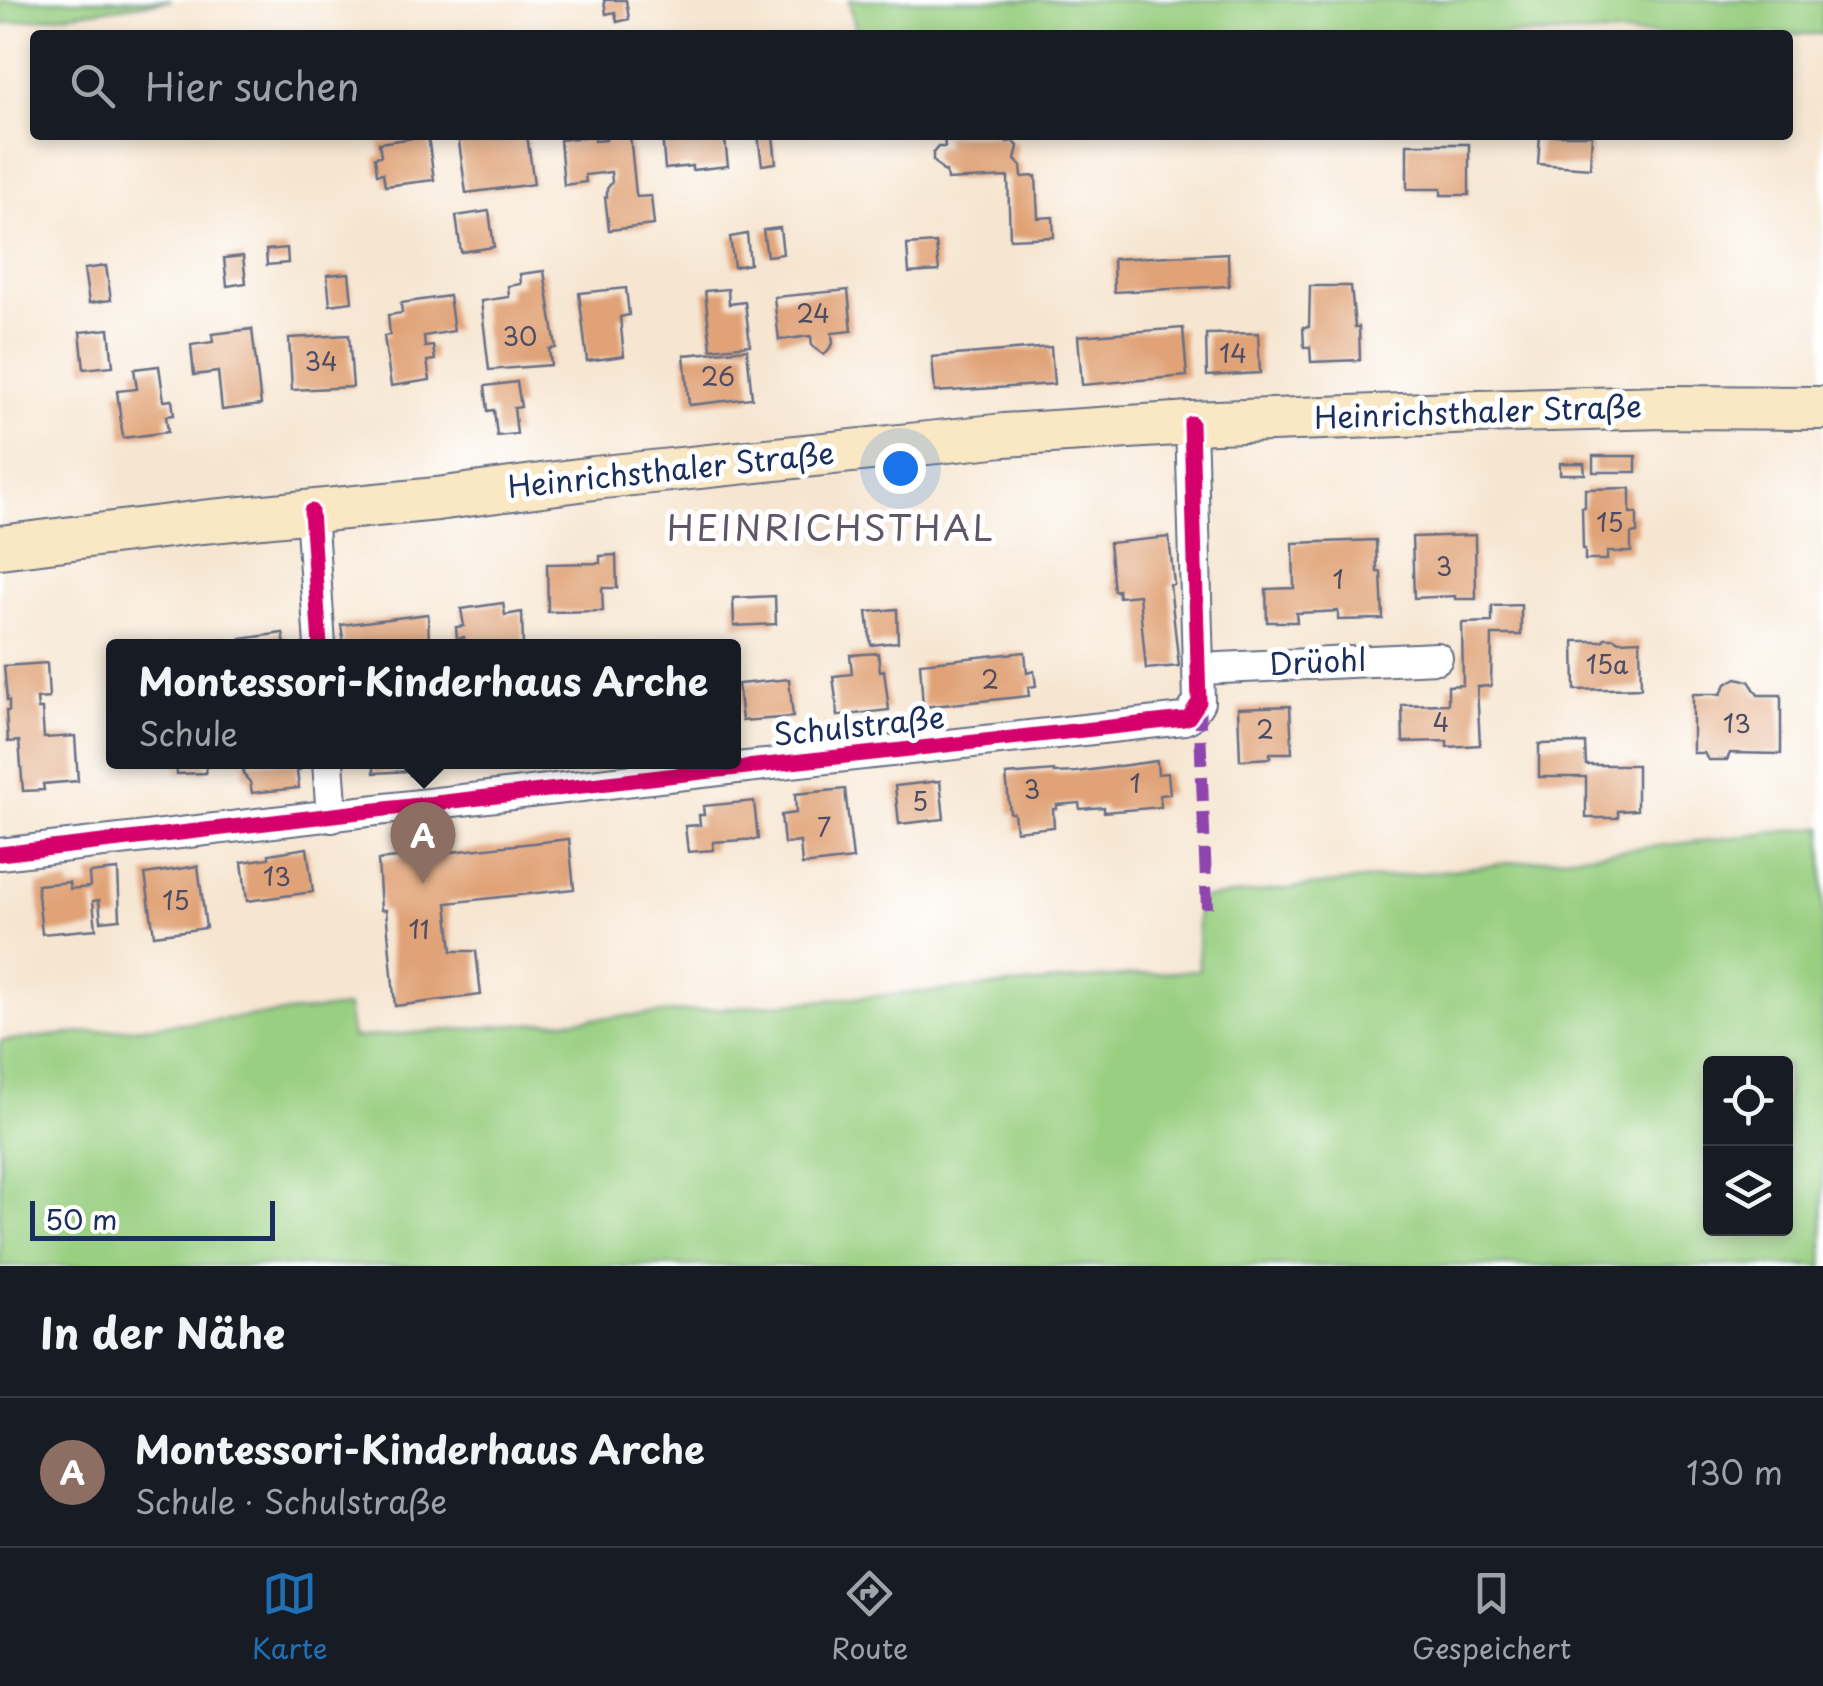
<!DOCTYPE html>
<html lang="de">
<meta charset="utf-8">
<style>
:root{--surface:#171b24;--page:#20242c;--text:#f1f3f6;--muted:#9ea1a6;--line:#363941;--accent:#1f6fb2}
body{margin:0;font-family:"Playpen Sans",sans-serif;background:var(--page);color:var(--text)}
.controls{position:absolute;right:30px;bottom:30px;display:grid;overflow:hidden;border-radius:10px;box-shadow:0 5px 15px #0003}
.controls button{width:90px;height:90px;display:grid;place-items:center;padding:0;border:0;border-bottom:2px solid var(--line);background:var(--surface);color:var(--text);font:50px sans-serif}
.scale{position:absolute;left:30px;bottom:25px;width:245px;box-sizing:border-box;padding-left:10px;border:5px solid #1b2f5e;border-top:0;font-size:28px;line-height:35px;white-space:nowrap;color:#1b2f5e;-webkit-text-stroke:8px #fff;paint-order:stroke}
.you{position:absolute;left:900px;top:468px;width:35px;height:35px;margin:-25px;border:8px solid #fff;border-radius:50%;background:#1a73e8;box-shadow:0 0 0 15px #1a73e833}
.badge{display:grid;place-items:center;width:65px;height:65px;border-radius:50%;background:var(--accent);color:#fff;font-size:32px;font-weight:700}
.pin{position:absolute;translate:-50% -82px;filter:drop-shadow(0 2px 5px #0008)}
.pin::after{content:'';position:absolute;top:52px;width:35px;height:30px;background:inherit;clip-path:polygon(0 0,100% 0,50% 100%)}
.popup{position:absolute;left:106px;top:639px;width:635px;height:130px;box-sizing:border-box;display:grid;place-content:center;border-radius:10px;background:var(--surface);filter:drop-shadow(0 2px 8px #0005);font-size:32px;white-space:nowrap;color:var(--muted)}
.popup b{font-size:38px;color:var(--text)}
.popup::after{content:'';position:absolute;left:50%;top:100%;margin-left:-20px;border:20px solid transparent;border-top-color:var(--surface)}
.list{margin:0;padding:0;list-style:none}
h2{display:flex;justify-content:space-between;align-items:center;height:130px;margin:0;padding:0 40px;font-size:42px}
h2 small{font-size:32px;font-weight:400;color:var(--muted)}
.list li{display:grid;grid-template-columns:65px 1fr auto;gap:30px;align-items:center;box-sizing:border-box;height:150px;padding:0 40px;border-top:2px solid var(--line)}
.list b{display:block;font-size:38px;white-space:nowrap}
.list p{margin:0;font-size:32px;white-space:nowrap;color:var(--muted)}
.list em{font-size:32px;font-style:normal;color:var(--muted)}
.icon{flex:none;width:55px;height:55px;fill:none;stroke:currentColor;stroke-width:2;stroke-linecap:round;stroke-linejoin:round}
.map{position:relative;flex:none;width:1823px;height:1266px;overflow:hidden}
.search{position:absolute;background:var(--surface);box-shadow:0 5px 15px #0003;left:30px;right:30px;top:30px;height:110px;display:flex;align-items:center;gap:25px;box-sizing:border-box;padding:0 35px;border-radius:10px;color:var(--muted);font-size:38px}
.sheet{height:280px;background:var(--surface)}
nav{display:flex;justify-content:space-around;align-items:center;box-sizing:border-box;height:140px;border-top:2px solid var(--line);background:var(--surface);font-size:28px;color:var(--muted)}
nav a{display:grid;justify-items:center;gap:5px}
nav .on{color:var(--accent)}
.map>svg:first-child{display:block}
</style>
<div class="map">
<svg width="1823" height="1266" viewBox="0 0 1823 1266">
<rect width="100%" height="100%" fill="#fff"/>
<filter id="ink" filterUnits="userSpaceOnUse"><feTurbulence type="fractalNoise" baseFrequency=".01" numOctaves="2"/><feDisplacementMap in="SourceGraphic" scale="20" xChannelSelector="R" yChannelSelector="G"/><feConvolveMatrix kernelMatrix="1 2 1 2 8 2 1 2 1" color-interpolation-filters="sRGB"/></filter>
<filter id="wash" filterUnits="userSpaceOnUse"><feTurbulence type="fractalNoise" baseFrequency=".0048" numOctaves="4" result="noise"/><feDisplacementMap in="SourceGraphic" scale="40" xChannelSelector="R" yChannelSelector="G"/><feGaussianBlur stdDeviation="2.25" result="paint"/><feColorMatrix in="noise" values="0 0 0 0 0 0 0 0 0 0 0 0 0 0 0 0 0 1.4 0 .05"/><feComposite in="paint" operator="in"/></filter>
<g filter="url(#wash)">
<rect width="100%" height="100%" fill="#f6e6d1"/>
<!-- green -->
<path fill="#99cf81" stroke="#5a7f70" stroke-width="2.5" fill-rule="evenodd" d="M0,0H171L0,24Z
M849,0H1823V34L857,35Z
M1823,827V1266H0V1041L347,1007L352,1038L1199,970L1197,899ZM1710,1064H1786V1228H1710Z"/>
<g id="blocks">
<!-- building -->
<path fill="#e0a276" d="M604,0H626L629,19L617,22L615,12L606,14Z
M458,135H527L534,184L466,193Z
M607,135H630L636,194L637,197L651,196L654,225L609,230L605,197H607V189L612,182L611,172L585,175L586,182L564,185L560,140L594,136V141L606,140Z
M662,135H749V137L725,140L728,166L692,170V166L665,169Z
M758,135H773L776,163L762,165Z
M944,135H1006V142L1013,141L1018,146L1015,160L1021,166L1022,177L1036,176L1038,218L1053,217L1054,237L1010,239L1008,177L947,180L946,171H943L933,160V153L938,147H945Z
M1540,135H1592L1590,168L1538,164Z
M428,136L434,180L385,186L383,173L377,174L375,157L381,156L379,143Z
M1407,144H1469V195H1441V189H1407Z
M489,211L494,247L461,252L456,216Z
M780,228L783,254L767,256L763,230Z
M747,234L750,264L734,267L730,237Z
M936,243L939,271L909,273L907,245Z
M287,248L288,263L267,265L266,250Z
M1228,253L1229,286L1114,292L1113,259Z
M243,256L246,283L227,286L224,258Z
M106,266L111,300L89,303L84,269Z
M544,271L556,348L549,349L551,365L489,370L481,301L509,297L508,286L521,284L520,274Z
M349,273L352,302L330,305L327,275Z
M1310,286H1351L1355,327H1359L1360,360L1311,362L1310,347H1304L1303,327H1309Z
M626,288L629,315L620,317L624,356L587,361L579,293Z
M728,289L729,304L745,302L750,345L711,349L705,291Z
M848,290L852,331L832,333L833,344L824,355L812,346L811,336L779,340L774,297Z
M449,296L454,331L424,336L425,347L433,346L435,360L427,361L430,380L391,386L384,336L390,335L388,315L402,313L401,303Z
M1183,328L1187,376L1082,385L1078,336Z
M109,329L113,366L84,369L80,332Z
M252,329L261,405L222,410L218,372L194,375L191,345L213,342L212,334Z
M1258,333L1260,373L1207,376L1206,334Z
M349,335L353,387L292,390L289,338Z
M1051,347L1054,384L935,392L932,357Z
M747,349L752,398L689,405L684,355Z
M159,366L164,401L172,400L174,415L166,416L168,432L123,438L117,391L137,389L134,369Z
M517,382L521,407L514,408L517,434L497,436L494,410L488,411L485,386Z
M1593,456H1636V472H1593Z
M1560,463H1584L1585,474H1560Z
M1630,488V513H1637V533L1631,534V552H1607V560H1585V549H1583L1582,507H1585V489Z
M1475,535L1476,599H1455V596L1414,598L1412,537Z
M1169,537L1174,584L1170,585L1179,666L1146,669L1139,595L1119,597L1118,590L1114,591L1109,543Z
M1376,540L1377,572H1381L1383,619L1338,620V611L1322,612L1296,613L1297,622H1267L1266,589L1294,588L1293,543Z
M616,555L617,588H602L603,611L548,612L547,564L600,563V556Z
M775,596L776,624L734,626L733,598Z
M503,603L505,615L522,612L523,646H465L464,637L457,639L456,627L464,626L461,609Z
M1521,605V635H1492L1491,686L1477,687L1480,745L1447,747V741L1403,742L1402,705L1448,704V686L1463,685L1462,623L1492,622V606Z
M897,609L898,642L871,645L867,612Z
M428,614L429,646H344L341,625Z
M283,633L285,646H242L241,639Z
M1605,638H1614L1619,641L1640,640L1641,688L1575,690L1574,641H1602Z
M1025,652L1027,673L1034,671L1036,686L1028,687L1029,696L923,707L920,663Z
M878,653L880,671L884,670L889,710L838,716L833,676L852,674L850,655Z
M47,663L49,698L37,699L38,709H42L44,738L75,736L78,781L43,784L44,790L23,791L19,741L8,742L6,711H9V701H7L4,666Z
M1737,678L1749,681L1758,695H1781V754L1730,753L1727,760H1708L1704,753H1693V694H1721L1726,684Z
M789,679L793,717L742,721L738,684Z
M1290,706L1292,753H1270V758L1240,760L1238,708Z
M1585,743L1586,765H1637V810L1618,811V818H1586V777H1539V744Z
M1157,761L1158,774L1168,773L1170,794L1160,795L1161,807L1104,812V807L1080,809L1079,803L1057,805V809H1053L1054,827L1016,831L1014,813H1010L1006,775L1054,771V773L1076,772Z
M176,762H206V773L177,774Z
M244,762H299L300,770L297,771L299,788L252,793L250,782L243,774Z
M374,762H423L424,774L410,775V771L374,773Z
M940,781L944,819L899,824L895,786Z
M845,789L853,859L802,865L800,842L784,844L781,815L796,813L795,794Z
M754,801L758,839L713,842V850L688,852L685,826L700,825L699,815H704L703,806Z
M569,839L574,889L447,903L452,951H476L481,995L395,1006L386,910H381L378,860Z
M307,848L313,892L247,901L242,862L269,858V854Z
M198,866L206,928L154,935L145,874Z
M118,870L120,919L101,921L99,900L93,901L96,929L42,934L37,885L69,882L70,889L90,887L89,873Z"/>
</g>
</g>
<g filter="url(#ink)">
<use href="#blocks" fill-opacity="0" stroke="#686f86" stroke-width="2.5"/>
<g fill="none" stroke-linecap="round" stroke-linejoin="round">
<!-- minor casing -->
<g stroke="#686f86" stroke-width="34">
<path id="minor" d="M311,511L320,646
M1199,669L1437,658
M328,762L332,817
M0,854L728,769L1184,719L1189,717L1199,702L1191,423"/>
</g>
<!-- secondary casing -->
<g stroke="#686f86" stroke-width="46">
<path id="secondary" d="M0,547L202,522L437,499L594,478L1004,435L1191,423L1479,412L1664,407L1823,408"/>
</g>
<!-- minor -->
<use href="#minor" stroke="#fff" stroke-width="30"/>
<!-- secondary -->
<use href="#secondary" stroke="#fae7c3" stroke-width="42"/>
<!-- quiet -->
<path stroke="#8e44ad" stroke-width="12" stroke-dasharray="25 12" stroke-linecap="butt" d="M1199,702L1207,908"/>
<!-- cycleway casing -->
<g stroke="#fff" stroke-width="21">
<path id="cycleway" d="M311,511L320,646
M0,854L728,769L1184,719L1189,717L1199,702L1191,423"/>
</g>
<!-- cycleway -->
<use href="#cycleway" stroke="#d6006c" stroke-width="15"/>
</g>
</g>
<g text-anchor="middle" stroke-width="10" stroke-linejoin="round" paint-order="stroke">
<!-- number labels -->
<g font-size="25" fill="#4c4c64">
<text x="813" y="323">24</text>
<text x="520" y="346">30</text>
<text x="1233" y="363">14</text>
<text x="321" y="371">34</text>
<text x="718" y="386">26</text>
<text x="1610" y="532">15</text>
<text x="1444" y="576">3</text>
<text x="1338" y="589">1</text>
<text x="1607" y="674">15a</text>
<text x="990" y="689">2</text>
<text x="1441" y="732">4</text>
<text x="1737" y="733">13</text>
<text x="1265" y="739">2</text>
<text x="1135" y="793">1</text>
<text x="1032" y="799">3</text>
<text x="920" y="811">5</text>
<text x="824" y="837">7</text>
<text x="277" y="886">13</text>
<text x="176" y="910">15</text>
<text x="419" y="939">11</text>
</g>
<!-- street labels -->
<g font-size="30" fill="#1b2f5e" stroke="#fff">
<text transform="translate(1478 413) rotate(-2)" y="10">Heinrichsthaler Straße</text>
<text transform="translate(671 471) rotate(-6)" y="10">Heinrichsthaler Straße</text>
<text transform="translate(1318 663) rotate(-3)" y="10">Drüohl</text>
<text transform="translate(859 727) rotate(-6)" y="10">Schulstraße</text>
</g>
<!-- quarter labels -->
<g font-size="35" letter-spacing="2.5" fill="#605766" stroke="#fff">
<text x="831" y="541">HEINRICHSTHAL</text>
</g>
</g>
</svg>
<div class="controls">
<button><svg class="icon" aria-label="locate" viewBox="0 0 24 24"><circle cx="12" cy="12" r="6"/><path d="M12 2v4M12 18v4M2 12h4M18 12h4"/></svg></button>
<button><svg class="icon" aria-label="layers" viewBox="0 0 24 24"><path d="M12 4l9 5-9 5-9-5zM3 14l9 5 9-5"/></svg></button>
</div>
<div class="scale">50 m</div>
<div class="you"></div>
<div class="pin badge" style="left:423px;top:884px;background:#8d6e63">A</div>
<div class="popup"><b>Montessori-Kinderhaus Arche</b>Schule</div>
<div class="search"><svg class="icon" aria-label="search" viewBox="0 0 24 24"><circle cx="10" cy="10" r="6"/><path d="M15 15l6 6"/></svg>Hier suchen</div>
</div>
<section class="sheet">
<h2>In der Nähe<small></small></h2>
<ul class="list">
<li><span class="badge" style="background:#8d6e63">A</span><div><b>Montessori-Kinderhaus Arche</b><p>Schule · Schulstraße</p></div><em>130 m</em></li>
</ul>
</section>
<nav>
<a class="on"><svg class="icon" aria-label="map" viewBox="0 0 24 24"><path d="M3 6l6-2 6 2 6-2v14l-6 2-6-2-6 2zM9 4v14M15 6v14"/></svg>Karte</a>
<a><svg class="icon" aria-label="directions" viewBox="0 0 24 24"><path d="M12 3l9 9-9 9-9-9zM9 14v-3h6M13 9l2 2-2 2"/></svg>Route</a>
<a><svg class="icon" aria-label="saved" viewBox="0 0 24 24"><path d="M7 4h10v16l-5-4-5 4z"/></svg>Gespeichert</a>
</nav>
